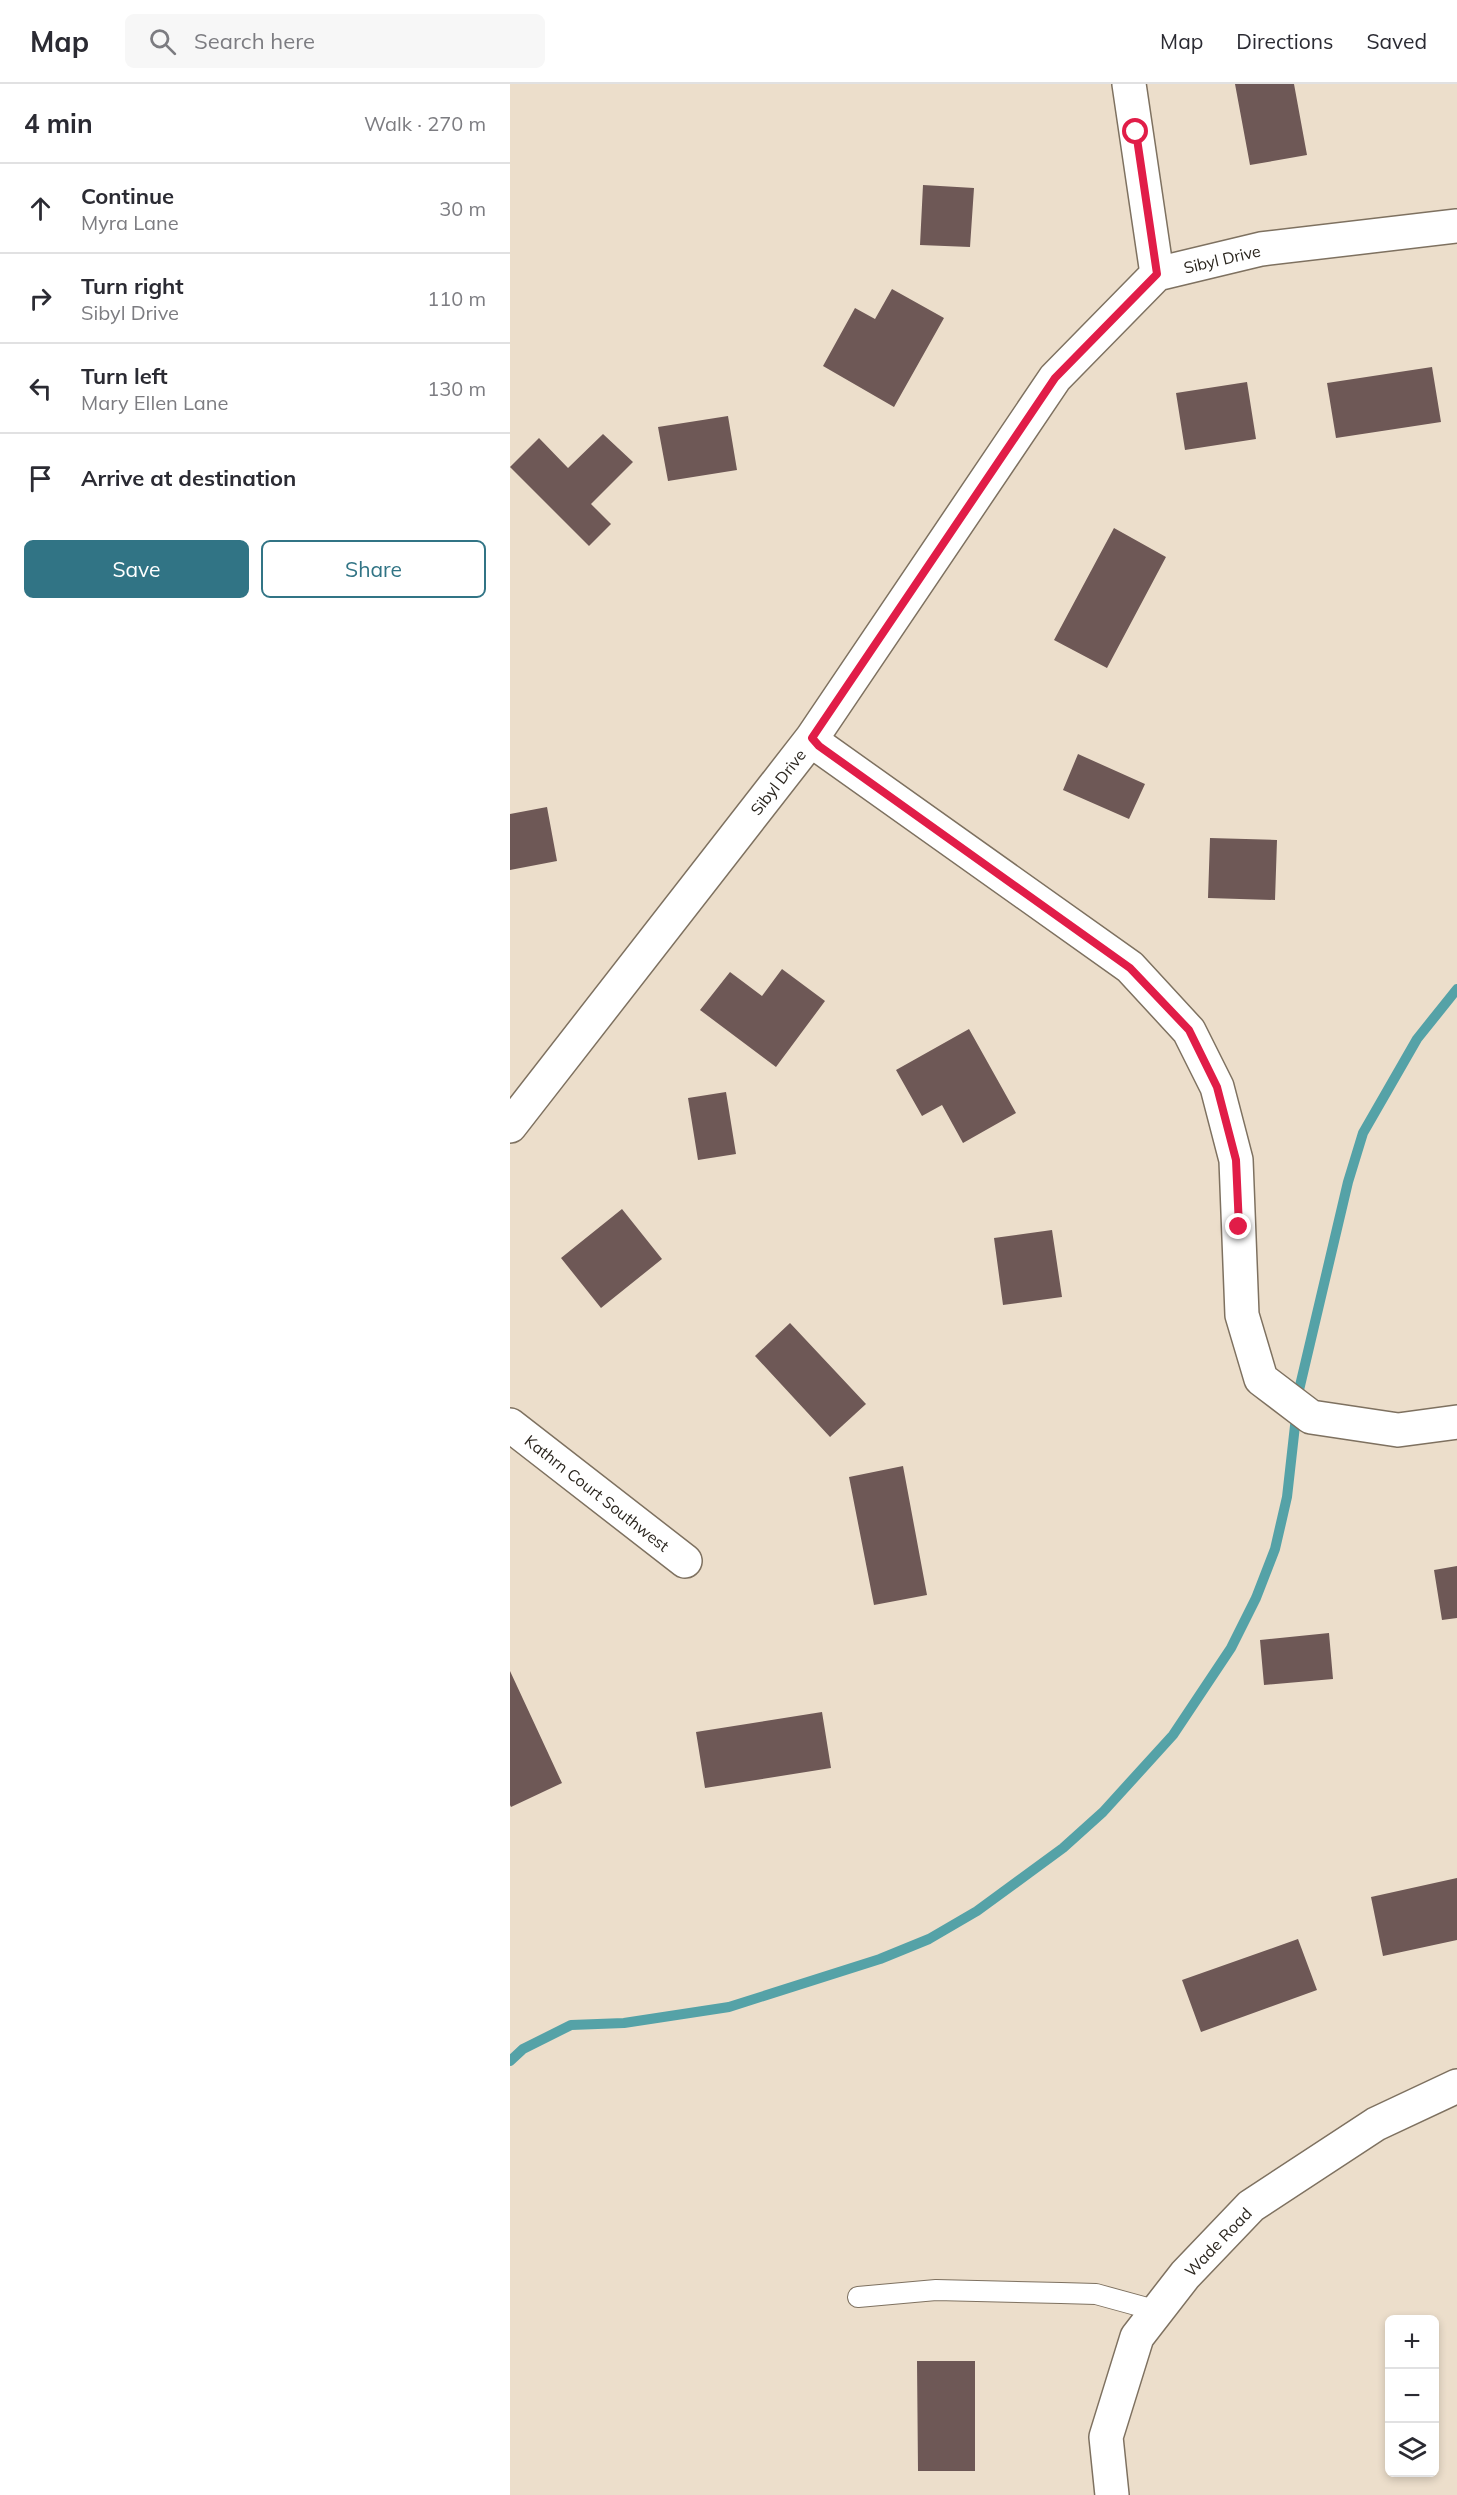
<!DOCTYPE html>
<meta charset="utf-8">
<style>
:root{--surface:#fff;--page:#f7f7f7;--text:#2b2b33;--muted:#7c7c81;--line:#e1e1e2;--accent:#317485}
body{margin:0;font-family:Mulish,sans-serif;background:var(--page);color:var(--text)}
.controls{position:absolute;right:18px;bottom:18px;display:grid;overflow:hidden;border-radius:9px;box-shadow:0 3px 9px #0003}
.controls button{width:54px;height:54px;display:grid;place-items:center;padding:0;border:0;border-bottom:2px solid var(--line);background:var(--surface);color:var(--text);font:30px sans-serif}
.stop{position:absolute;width:18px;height:18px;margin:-14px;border:4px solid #e11d48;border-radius:50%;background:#fff}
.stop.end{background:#e11d48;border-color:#fff;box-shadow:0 2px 6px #0008}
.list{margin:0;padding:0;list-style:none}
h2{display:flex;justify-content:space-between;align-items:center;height:78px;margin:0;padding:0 24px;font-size:26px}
h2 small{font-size:20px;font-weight:400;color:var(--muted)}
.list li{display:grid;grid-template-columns:39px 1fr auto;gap:18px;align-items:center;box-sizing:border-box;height:90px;padding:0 24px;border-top:2px solid var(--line)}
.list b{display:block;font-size:22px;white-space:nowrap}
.list p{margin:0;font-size:20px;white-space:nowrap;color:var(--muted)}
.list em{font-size:20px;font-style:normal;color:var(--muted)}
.actions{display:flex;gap:12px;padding:18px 24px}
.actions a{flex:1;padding:14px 0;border:2px solid var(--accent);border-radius:9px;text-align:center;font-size:21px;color:var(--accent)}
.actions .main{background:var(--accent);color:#fff}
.icon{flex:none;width:33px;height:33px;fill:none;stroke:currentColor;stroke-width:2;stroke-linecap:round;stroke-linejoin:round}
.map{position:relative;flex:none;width:947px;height:2411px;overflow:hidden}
header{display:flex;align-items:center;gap:36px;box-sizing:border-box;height:84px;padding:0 30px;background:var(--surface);border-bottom:2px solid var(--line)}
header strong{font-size:28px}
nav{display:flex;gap:33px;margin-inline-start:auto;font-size:21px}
.search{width:420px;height:54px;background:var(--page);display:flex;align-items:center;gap:15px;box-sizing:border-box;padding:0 21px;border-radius:9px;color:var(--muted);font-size:22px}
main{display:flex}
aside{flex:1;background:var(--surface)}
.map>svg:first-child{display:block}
</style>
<header>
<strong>Map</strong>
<div class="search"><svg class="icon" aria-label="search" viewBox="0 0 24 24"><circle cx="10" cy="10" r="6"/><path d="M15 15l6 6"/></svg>Search here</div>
<nav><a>Map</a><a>Directions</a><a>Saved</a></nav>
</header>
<main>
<aside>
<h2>4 min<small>Walk · 270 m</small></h2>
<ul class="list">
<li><svg class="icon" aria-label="ahead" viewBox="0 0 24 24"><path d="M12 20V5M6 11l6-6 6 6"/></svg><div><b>Continue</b><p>Myra Lane</p></div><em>30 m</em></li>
<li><svg class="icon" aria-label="right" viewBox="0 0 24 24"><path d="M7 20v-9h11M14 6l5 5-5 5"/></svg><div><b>Turn right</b><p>Sibyl Drive</p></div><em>110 m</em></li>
<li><svg class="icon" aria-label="left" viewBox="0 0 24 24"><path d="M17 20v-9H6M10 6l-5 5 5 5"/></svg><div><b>Turn left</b><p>Mary Ellen Lane</p></div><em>130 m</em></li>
<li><svg class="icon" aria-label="arrive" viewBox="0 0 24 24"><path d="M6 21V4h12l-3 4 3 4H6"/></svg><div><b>Arrive at destination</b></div></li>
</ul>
<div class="actions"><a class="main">Save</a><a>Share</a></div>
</aside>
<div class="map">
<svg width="947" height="2411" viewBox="0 0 947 2411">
<rect width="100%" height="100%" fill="#ecdecb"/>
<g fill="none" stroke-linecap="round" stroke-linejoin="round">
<!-- stream -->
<path stroke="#55a2a7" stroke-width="10" d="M0,1977L13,1965L61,1941L114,1939L219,1923L370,1875L419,1855L467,1827L553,1764L593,1728L663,1651L721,1564L746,1514L765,1465L777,1413L789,1306L838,1098L853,1049L907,955L947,905"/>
</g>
<!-- building -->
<path fill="#6e5856" d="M725,0H784L797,71L740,81Z
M413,101L464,104L460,163L410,161Z
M382,205L434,234L384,323L313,282L345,224L365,235Z
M922,283L931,338L826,354L817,299Z
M737,298L746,355L675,366L666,309Z
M218,332L227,386L158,397L148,343Z
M93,350L123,378L81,420L101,440L79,462L0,383L29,354L58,384Z
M604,444L656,473L597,584L544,556Z
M568,670L635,700L619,735L553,706Z
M37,723L47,777L0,786V730Z
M700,754L767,756L765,816L698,814Z
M272,885L315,917L266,983L190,926L220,888L252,912Z
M459,945L506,1029L453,1059L432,1021L412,1032L386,986Z
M216,1008L226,1070L188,1076L178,1014Z
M112,1125L152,1175L91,1224L51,1174Z
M542,1146L552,1213L493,1221L484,1154Z
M280,1239L356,1320L320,1353L245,1272Z
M393,1382L417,1511L364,1521L339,1393Z
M947,1482V1534L932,1536L924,1486Z
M819,1549L823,1595L754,1601L750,1556Z
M0,1587L52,1699L1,1723L0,1721Z
M312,1628L321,1684L195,1704L186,1648Z
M947,1794V1856L873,1872L861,1813Z
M788,1855L807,1906L691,1948L672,1896Z
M407,2277H465V2387H408Z"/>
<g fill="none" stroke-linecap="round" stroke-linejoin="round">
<!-- lane casing -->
<g stroke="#7e7160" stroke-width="22">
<path id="lane" d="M348,2213L426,2206L551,2209L586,2210L648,2227"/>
</g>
<!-- street casing -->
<g stroke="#7e7160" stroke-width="36">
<path id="street" d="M619,0L647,190
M302,654L309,662L620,883L679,947L707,1003L726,1076L732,1231L751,1295L801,1333L888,1346L947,1338
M0,1042L302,654L545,294L647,190L751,165L947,142
M0,1341L175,1477
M602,2411L596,2353L627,2253L675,2191L741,2122L866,2040L947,2002"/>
</g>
<!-- lane -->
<use href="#lane" stroke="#fff" stroke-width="20"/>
<!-- street -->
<use href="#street" stroke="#fff" stroke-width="33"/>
</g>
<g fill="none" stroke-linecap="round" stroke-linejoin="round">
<!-- route -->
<path stroke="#e11d48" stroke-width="8" d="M626,48L647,190L545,294L302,654L309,662L620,884L679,946L707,1003L726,1076L729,1143"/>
</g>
<g text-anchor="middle" stroke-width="6" stroke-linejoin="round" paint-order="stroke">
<!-- street labels -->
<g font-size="16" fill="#2b261f" stroke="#fff">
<text transform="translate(712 175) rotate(-13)" y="6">Sibyl Drive</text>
<text transform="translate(268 698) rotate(-52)" y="6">Sibyl Drive</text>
<text transform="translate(87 1409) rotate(38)" y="6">Kathrn Court Southwest</text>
<text transform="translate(708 2158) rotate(-46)" y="6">Wade Road</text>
</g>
</g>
</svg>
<div class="controls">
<button>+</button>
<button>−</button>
<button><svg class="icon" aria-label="layers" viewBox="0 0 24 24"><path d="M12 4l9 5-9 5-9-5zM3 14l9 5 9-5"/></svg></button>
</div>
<div class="stop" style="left:626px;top:48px"></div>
<div class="stop end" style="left:729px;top:1143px"></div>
</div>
</main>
